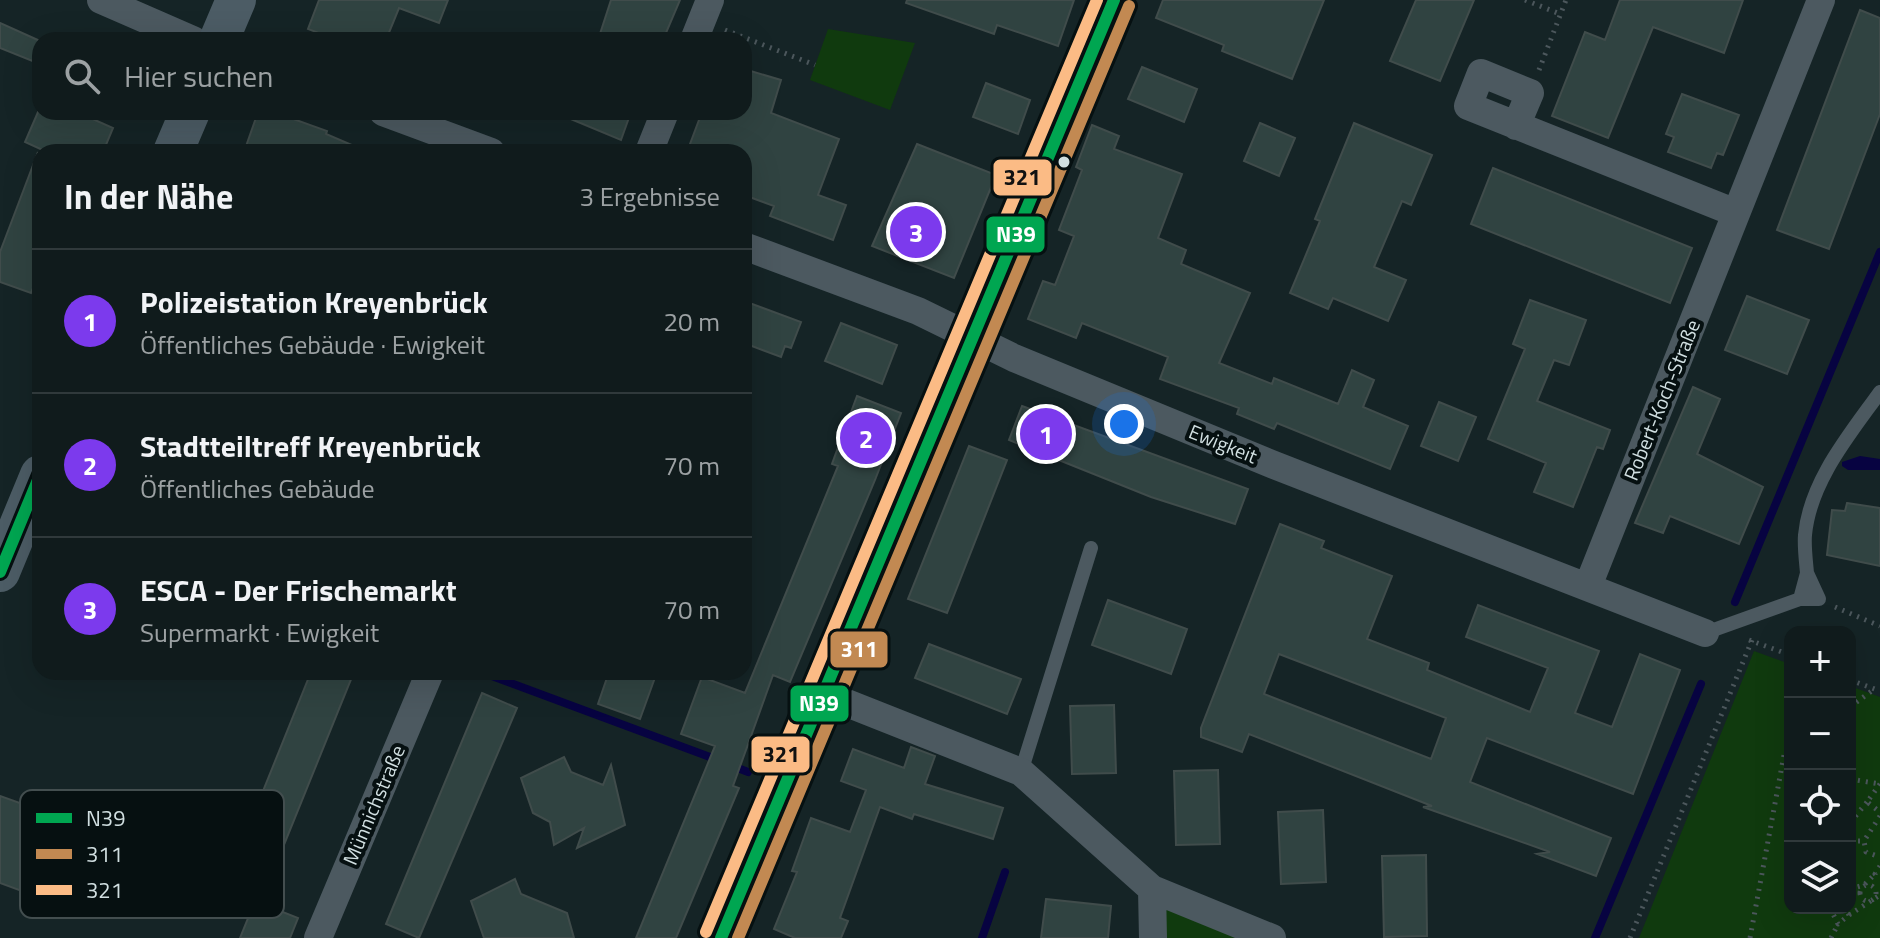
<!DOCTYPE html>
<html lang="de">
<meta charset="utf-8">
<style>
:root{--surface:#101b1c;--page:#1e2829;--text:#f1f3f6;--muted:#9ca1a3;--line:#30393b;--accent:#7c3aed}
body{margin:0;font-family:"Titillium Web",sans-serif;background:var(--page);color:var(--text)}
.controls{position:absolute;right:24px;bottom:24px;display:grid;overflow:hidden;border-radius:16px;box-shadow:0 8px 32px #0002}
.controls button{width:72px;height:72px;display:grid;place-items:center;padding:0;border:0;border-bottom:2px solid var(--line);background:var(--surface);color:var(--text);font:40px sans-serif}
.you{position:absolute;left:1124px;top:424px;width:28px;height:28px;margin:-20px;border:6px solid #fff;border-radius:50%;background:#1a73e8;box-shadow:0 0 0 12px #1a73e833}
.badge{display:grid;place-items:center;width:52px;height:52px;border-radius:50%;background:var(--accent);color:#fff;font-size:26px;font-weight:700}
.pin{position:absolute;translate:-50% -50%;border:4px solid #fff;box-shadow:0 2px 8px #0006}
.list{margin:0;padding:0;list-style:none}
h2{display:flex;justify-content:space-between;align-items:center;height:104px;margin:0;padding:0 32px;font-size:34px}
h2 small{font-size:26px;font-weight:400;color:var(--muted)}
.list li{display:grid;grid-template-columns:52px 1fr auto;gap:24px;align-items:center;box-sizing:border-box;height:144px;padding:0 32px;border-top:2px solid var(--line)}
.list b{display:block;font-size:30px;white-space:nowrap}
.list p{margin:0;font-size:26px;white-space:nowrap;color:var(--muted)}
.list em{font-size:26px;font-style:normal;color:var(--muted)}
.icon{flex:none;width:44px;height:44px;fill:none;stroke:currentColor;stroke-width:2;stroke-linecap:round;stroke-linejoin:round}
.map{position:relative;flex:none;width:1880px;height:938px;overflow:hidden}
.search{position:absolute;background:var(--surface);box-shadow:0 8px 32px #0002;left:32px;top:32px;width:720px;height:88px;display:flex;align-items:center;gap:20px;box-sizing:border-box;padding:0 28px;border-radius:24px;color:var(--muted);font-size:30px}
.panel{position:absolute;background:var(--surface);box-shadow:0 8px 32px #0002;left:32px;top:144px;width:720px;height:536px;border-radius:24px}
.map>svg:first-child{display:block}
</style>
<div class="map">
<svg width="1880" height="938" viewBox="0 0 1880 938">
<rect width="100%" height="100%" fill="#152426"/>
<!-- green -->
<path fill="#103a0e" d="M828,29L915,43L890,110L810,80Z
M1754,651L1790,664V908H1850V686L1880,697V938H1639Z
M1152,889L1272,938H1153Z"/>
<!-- water -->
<path fill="#070341" d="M1860,456L1880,459V470H1848L1842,466V462Z"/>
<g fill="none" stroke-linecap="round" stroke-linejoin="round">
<!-- stream -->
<path stroke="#070341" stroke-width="8" d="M1735,602L1880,252
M481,672L718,760
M730,765L748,772
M982,938L1005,872
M1595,938L1701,684"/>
</g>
<!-- building -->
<path fill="#304341" stroke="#404c4b" stroke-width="2" fill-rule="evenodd" d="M319,0H448L439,23L399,8L386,40H337L308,29Z
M611,0H680L663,40H598Z
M907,0H1074L1058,46L997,25L994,34L906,3Z
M1163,0H1324L1292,79L1222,51L1224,45L1156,18Z
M1416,0H1474L1440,81L1390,61Z
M1620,0H1743L1724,53L1653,27L1608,138L1552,116L1585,32L1605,40Z
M1860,10L1880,18V114L1829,249L1777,230Z
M0,23L40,41V64L0,48Z
M1142,67L1197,89L1184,122L1128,99Z
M744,69L781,80L771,113L839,139L818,195L846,205L833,240L770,216L774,206L744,195V152H687L702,112H744Z
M986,83L1030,100L1018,134L973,117Z
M1682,94L1739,115L1723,155L1717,153L1711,168L1668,152L1674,137L1666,134Z
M38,112H77L113,128L103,152H47L25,142Z
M258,112H274L327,131L326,134L368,152H244Z
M554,112H631L621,140Z
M1260,123L1295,138L1279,176L1244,161Z
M1354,123L1432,155L1411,205L1402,201L1374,267L1406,280L1388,321L1333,298L1328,309L1290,293L1320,221L1315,219Z
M1092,125L1119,136L1114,149L1182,174L1158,238L1186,250L1181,264L1250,293L1219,363L1272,384L1274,378L1338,404L1352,370L1374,380L1363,407L1408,426L1390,469L1277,423L1274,429L1237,414L1239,408L1160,379L1168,357L1082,323L1076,338L1028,319L1043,281L1055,285L1074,236L1059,230L1082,170L1076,167Z
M917,144L996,175L954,278L872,246Z
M38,152L40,270L31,293L0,282V252Z
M1493,168L1692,248L1670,303L1471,224Z
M1747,296L1809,320L1787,374L1725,350Z
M1530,300L1586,320L1569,365L1554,360L1537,401L1610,430L1603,449L1597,447L1573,507L1534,492L1546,463L1488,439L1525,349L1513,344Z
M744,301L801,322L791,348L785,346L781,357L744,343Z
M841,323L897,345L882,384L825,361Z
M1693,387L1720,399L1697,454L1763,487L1739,544L1670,516L1663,533L1635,523Z
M857,396L901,413L875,480L790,682L773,675L733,786L739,788L676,938H636L715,746L681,734L702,677L745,693L838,466L832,464Z
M1439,402L1476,417L1458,461L1421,446Z
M1022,406L1248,489L1235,524L1151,497L1009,440Z
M969,446L1007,460L947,613L908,599Z
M1847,503L1880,508V566L1827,555L1832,510L1845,511Z
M1280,524L1324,541L1321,548L1392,576L1367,639L1429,663L1427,670L1530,712L1548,668L1466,637L1478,605L1599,651L1575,713L1612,727L1640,654L1680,670L1633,794L1487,738L1470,782L1611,838L1596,876L1537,854L1550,852L1423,807L1432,806L1249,734L1242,752L1201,737V728ZM1279,654L1446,718L1431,759L1264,694Z
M1108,600L1187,629L1171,674L1092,645Z
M929,644L1021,679L1007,714L915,678Z
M311,672H354L273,872L236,858Z
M609,672H657L640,719L598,704Z
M482,693L517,708L419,938L386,924Z
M1114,705L1116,773L1072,774L1070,706Z
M911,747L935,756L925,784L1003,808L993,839L914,814L912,819L880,807L840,918L848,921L841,938H795L774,929L797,872L792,871L811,818L850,832L866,790L841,781L853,749L904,768Z
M564,757L571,772L603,785L611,765L625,825L577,848L584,828L554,845L550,822L533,813L521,778Z
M1218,770L1220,844L1176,845L1174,771Z
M0,796L59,817L30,894L0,883Z
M1323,810L1326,882L1281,884L1278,812Z
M1426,855L1427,936L1384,937L1382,856Z
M515,879L521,894L567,913L574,938H484L471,901Z
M1046,899L1111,906L1108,938H1041Z
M255,901L298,918L290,938H240Z"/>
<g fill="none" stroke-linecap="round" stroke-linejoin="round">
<!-- path -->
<path stroke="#4c575c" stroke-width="5" stroke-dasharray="2 6" stroke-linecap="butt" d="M1525,0L1560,14
M725,30L815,65
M1539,70L1566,0
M1835,607L1880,626
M1749,640L1790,655
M1850,680L1880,691
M1850,707L1873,690
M1850,779L1880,784
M1880,784L1867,802L1880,812
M1850,805L1854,818L1867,802
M1880,816L1864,841L1866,852L1880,857
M1850,841H1864
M1880,866L1875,874L1880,878
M1860 893a8 8 0 1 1 16 0a8 8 0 1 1-16 0Z
M1850,889L1864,885L1875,874
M1830,908L1838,924L1849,915L1845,908
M1849,915L1880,895
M1630,938L1752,640
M1750,938L1784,755L1790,750
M1831,938L1838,924"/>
<!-- service -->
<path stroke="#4c5960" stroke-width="14" d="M1807,573C1806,561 1804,547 1805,535C1810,481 1850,434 1880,392
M1705,633L1800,599H1819L1807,573L1800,599
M1021,772L1091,548"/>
<!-- minor -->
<path stroke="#4c5960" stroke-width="28" d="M101,0L193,40
M694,40L710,0
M383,112L491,152
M1516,126L1530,93L1481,73L1468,106L1736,213
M649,152L665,112
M744,246L918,311L1014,358L1274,465L1705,633
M1588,586L1821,0
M824,694L1021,772L1152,889L1272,938
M1152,889L1153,938
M318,938L430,672
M721,938L1114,0"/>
<!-- secondary -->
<path stroke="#4c5c65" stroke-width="40" d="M219,40L236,0
M173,152L190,112
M0,572L40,475"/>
<!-- bus-1 casing -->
<g stroke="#061011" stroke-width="18">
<path id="bus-1" d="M0,572L40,475
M721,938L1114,0"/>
</g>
<!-- bus-2 casing -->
<g stroke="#061011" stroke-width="18">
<path id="bus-2" d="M738,938L1129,6"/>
</g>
<!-- bus-3 casing -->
<g stroke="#061011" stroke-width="18">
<path id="bus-3" d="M706,932L1097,0"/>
</g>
<!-- bus-1 -->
<use href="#bus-1" stroke="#00a651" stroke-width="12"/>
<!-- bus-2 -->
<use href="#bus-2" stroke="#c28952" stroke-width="12"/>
<!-- bus-3 -->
<use href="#bus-3" stroke="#fbbb85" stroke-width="12"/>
</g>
<!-- markers -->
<circle fill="#d1dfe1" stroke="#061011" stroke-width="3" cx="1064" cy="162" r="7"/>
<g text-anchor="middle" stroke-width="8" stroke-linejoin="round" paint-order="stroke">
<!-- street labels -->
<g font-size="20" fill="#d1dfe1" stroke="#061011">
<text transform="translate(1662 400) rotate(-68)" y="7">Robert-Koch-Straße</text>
<text transform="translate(1223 444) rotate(22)" y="7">Ewigkeit</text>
<text transform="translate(374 805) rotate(-67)" y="7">Münnichstraße</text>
</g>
</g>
<!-- legend -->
<rect x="20" y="790" width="264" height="128" rx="12" fill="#061011" stroke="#434e4f" stroke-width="2"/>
<rect x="36" y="813" width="36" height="10" fill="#00a651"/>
<rect x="36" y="849" width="36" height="10" fill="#c28952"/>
<rect x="36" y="885" width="36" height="10" fill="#fbbb85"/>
<g font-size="22" fill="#d1dfe1">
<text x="86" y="826">N39</text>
<text x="86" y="862">311</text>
<text x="86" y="898">321</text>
</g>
<g stroke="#061011" stroke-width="3">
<rect x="992" y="158" width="61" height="39" rx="8" fill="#fbbb85"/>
<rect x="985" y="215" width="61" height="39" rx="8" fill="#00a651"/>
<rect x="829" y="630" width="60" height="39" rx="8" fill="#c28952"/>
<rect x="789" y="684" width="61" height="39" rx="8" fill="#00a651"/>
<rect x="750" y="735" width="61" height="39" rx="8" fill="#fbbb85"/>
</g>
<g font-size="22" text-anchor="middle" font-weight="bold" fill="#fff">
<text x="1016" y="242">N39</text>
<text x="859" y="657">311</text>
<text x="819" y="711">N39</text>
</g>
<g font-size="22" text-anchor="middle" font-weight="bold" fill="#111">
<text x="1022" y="185">321</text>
<text x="781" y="762">321</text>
</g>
</svg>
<div class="controls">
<button>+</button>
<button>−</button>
<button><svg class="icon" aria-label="locate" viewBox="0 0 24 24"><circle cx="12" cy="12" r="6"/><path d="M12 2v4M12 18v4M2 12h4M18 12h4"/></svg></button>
<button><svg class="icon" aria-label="layers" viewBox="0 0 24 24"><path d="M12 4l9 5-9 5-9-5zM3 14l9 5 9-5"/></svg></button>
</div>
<div class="you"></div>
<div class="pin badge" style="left:1046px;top:434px">1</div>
<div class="pin badge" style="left:866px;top:438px">2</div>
<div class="pin badge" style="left:916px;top:232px">3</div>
<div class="search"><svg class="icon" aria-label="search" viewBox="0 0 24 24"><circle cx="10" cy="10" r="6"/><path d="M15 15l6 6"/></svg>Hier suchen</div>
<section class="panel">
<h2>In der Nähe<small>3 Ergebnisse</small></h2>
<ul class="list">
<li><span class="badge">1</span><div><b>Polizeistation Kreyenbrück</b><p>Öffentliches Gebäude · Ewigkeit</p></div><em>20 m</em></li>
<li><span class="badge">2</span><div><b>Stadtteiltreff Kreyenbrück</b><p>Öffentliches Gebäude</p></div><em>70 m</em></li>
<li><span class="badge">3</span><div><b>ESCA - Der Frischemarkt</b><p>Supermarkt · Ewigkeit</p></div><em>70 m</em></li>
</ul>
</section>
</div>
